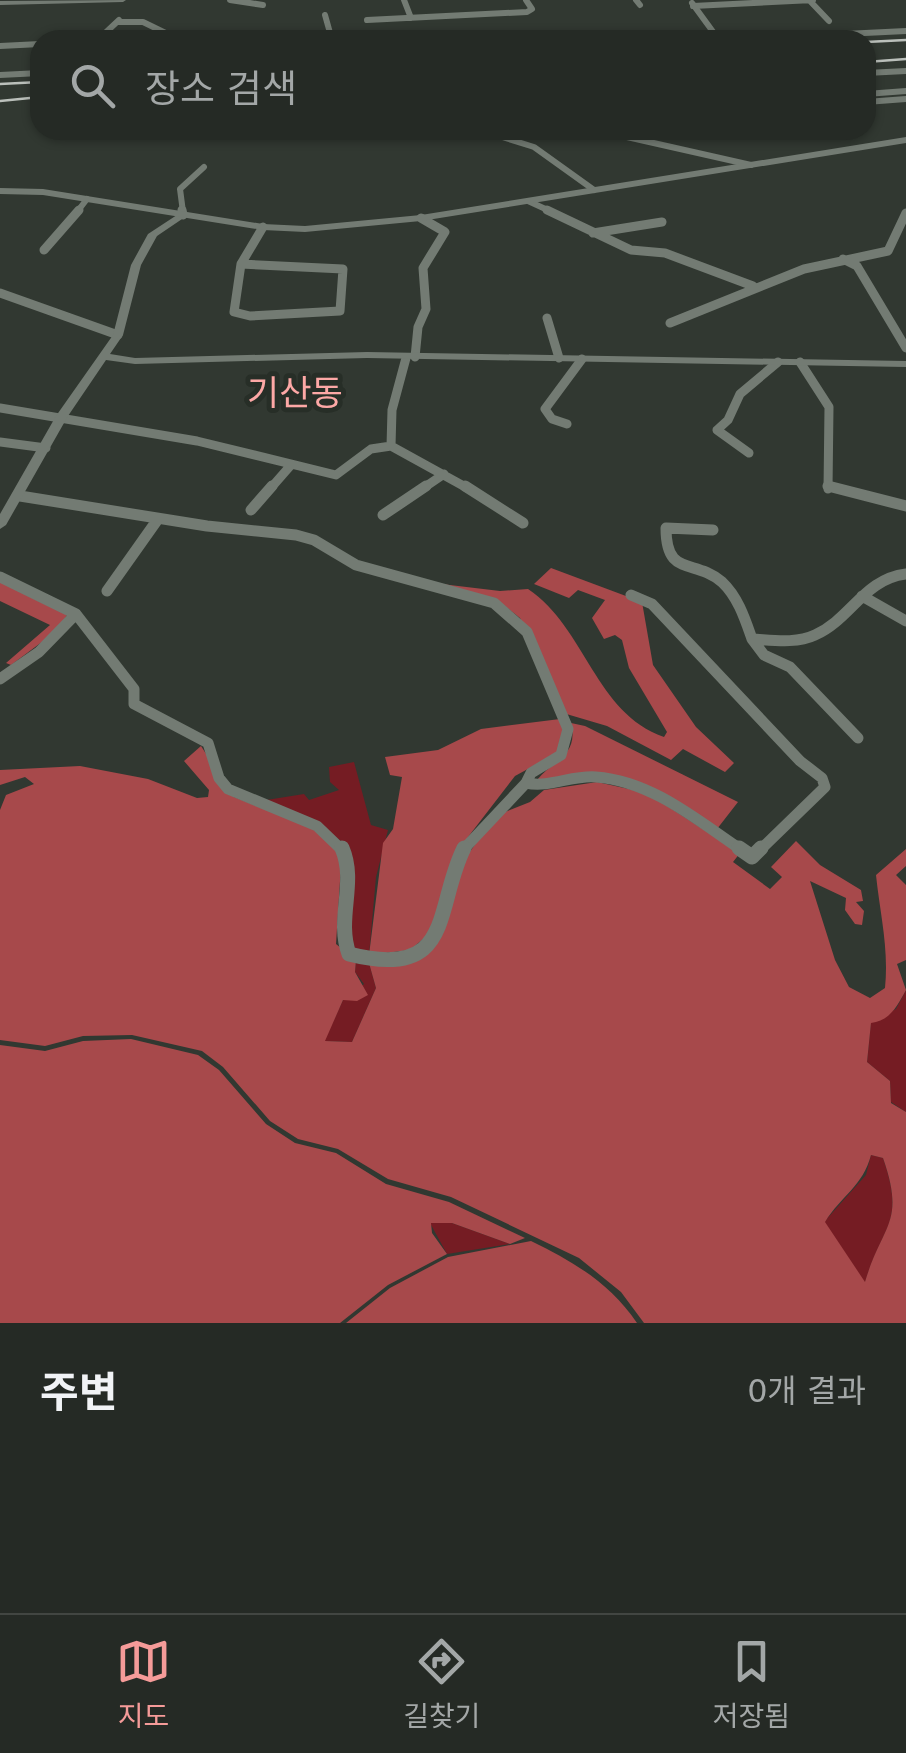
<!DOCTYPE html>
<html lang="ko">
<meta charset="utf-8">
<style>
:root{--surface:#252a25;--page:#313632;--text:#f1f3f6;--muted:#a3a7a7;--line:#424642;--accent:#f59b99}
body{margin:0;font-family:"DejaVu Sans","Noto Sans KR",sans-serif;background:var(--page);color:var(--text)}
.list{margin:0;padding:0;list-style:none}
h2{display:flex;justify-content:space-between;align-items:center;height:130px;margin:0;padding:0 40px;font-size:42px}
h2 small{font-size:32px;font-weight:400;color:var(--muted)}
.icon{flex:none;width:55px;height:55px;fill:none;stroke:currentColor;stroke-width:2;stroke-linecap:round;stroke-linejoin:round}
.map{position:relative;flex:none;width:906px;height:1323px;overflow:hidden}
.search{position:absolute;background:var(--surface);box-shadow:0 2px 8px #0004;left:30px;right:30px;top:30px;height:110px;display:flex;align-items:center;gap:25px;box-sizing:border-box;padding:0 35px;border-radius:30px;color:var(--muted);font-size:38px}
.sheet{height:290px;background:var(--surface)}
nav{display:flex;justify-content:space-around;align-items:center;box-sizing:border-box;height:140px;border-top:2px solid var(--line);background:var(--surface);font-size:28px;color:var(--muted)}
nav a{display:grid;justify-items:center;gap:5px}
nav .on{color:var(--accent)}
.map>svg:first-child{display:block}
</style>
<div class="map">
<svg width="906" height="1323" viewBox="0 0 906 1323">
<rect width="100%" height="100%" fill="#313831"/>
<!-- green -->
<path fill="#751c23" d="M354,762L371,825L388,830L376,877L369,955L350,947L349,847L321,826L254,802L304,794L309,800L339,790L330,782L329,767Z
M356,960L369,963L376,988L352,1042L324,1041L343,1000L364,984L355,972Z
M906,990V1112L891,1102L890,1081L867,1062L871,1022L896,1009Z
M871,1155L883,1158C906,1225 882,1224 865,1283L824,1222L866,1175Z
M430,1223H452L510,1244L447,1254Z"/>
<!-- forest -->
<path fill="#a7494b" fill-rule="evenodd" d="M551,568L642,602L653,665L696,727L734,763L725,772L683,749L671,760L607,726L563,713L520,618L506,607L433,583L500,591L528,589C586,628 595,713 664,737L667,732L629,668L622,640L615,635L604,639L592,618L605,600L578,590L569,598L534,584Z
M0,582L67,615L58,630L11,665L6,663L50,625L0,601Z
M560,719L564,732L559,752L515,776L468,837L429,934L410,950L369,955L383,843L393,829L402,777L390,775L385,757L438,750L481,729Z
M571,723L585,726L738,802L717,829L625,779L537,780C554,759 579,756 571,723Z
M201,746L234,797L325,833L342,850L336,944L356,960L355,972L368,995L357,1001L343,1000L325,1041L352,1042L376,988L369,963L418,957L455,873L495,816L530,802L544,790L597,782L647,793L740,853L733,862L770,889L782,877L771,867L796,841L820,865L861,890L863,901L856,902L864,911L862,925L855,924L845,910L846,898L810,881L835,960L849,987L870,998L885,988C889,948 880,914 876,875L906,849V866L896,875L906,885V960L897,964L906,990C897,1006 890,1021 871,1023L867,1062L890,1081L891,1103L906,1112V1323H644L621,1292L579,1258L451,1197L388,1179L338,1149L298,1139L270,1121L223,1067L202,1051L132,1035L83,1036L45,1046L0,1040V810L6,795L34,784L25,777L0,785V770L80,766L148,779L197,798L208,797L209,790L184,761ZM871,1155L883,1158C906,1224 882,1224 865,1282L825,1222C841,1196 863,1186 871,1155Z
M131,1039L198,1055L219,1070L266,1124L295,1143L336,1153L386,1184L449,1202L525,1238L510,1244L452,1223H431L432,1233L447,1254L388,1285L340,1323H0V1045L45,1051L83,1041Z
M531,1241C574,1262 610,1283 637,1323H346L390,1288L448,1257Z"/>
<g fill="none" stroke-linecap="round" stroke-linejoin="round">
<!-- minor-far3 -->
<path stroke="#737b73" stroke-width="6" d="M230,0L263,5
M404,0L411,18
M636,0L640,5
M809,0L829,21
M692,3L719,40
M693,6L813,0
M325,15L332,40
M367,20L527,12L532,9L526,0
M118,22H143L180,40
M82,40L102,36L119,20
M721,40L906,31
M0,46L40,44
M866,73L906,71
M0,75L40,73
M866,83L872,82
M866,94L906,91
M866,102L906,99
M480,130L534,147L594,190
M596,130L751,165
M528,201L552,212
M77,212L87,199
M183,212L180,189L204,167"/>
<!-- minor-far2 -->
<path stroke="#737b73" stroke-width="9" d="M182,210L183,215
M547,210L631,250L665,253L753,286
M593,233L662,222
M44,250L79,210
M843,259L857,266L906,348
M241,264L343,269L340,311L250,316L234,312Z
M241,264L263,227
M0,293L118,335
M547,318L559,358
M670,323L804,269L888,251L906,213
M415,357L418,327L426,309L423,268L445,232L421,218
M406,358L392,410L391,446L469,489
M800,362L829,407L828,489
M0,408L197,441L336,475L371,449L391,446
M567,424L552,419L545,409L582,359
M0,442L46,448
M749,453L717,430L728,420L740,394L778,362
M270,489L291,465
M422,489L444,474"/>
<!-- minor-far1 -->
<path stroke="#737b73" stroke-width="11" d="M465,486L523,523
M828,486L906,506
M20,496L207,526L296,535L314,540L356,565L494,603L527,632L568,729L561,755L531,773L526,783C550,788 572,775 596,777C652,781 698,821 743,851
M251,510L272,486
M383,515L426,486
M713,530L666,528C666,578 694,558 722,582C738,597 745,619 752,639C772,640 796,644 815,635C851,619 864,579 906,574
M0,577L76,614L134,689V704L208,743L219,778L228,789L317,826L343,851
M107,591L158,519
M631,595L652,604L800,761L822,778L825,787L759,851
M862,596L906,621
M752,639L764,655L790,667L858,738
M0,679L39,652L76,614
M462,851L526,783"/>
<!-- minor -->
<path stroke="#737b73" stroke-width="15" d="M342,848C357,883 336,918 349,954C455,981 434,908 464,848
M739,848L752,857L761,848"/>
<!-- tertiary -->
<path fill="#737b73" fill-rule="evenodd" d="M126,0L123,2L0,5V1Z
M180,213L188,215L157,236L141,265L123,335L110,354L135,358L367,352L906,361V367L367,358L135,364L106,360L68,416L6,525L0,529V514L56,416L113,335L131,265L148,234Z"/>
<!-- secondary -->
<path fill="#737b73" fill-rule="evenodd" d="M906,137V143L421,221L305,232L263,230L43,195L0,194V188L43,189L263,224L305,226L421,215Z"/>
<!-- rail -->
<path stroke="#bbc0bb" stroke-width="2.5" d="M866,42L906,40
M866,62L906,59
M0,84L40,82
M0,101L40,97"/>
</g>
<g text-anchor="middle" stroke-width="10" stroke-linejoin="round" paint-order="stroke">
<!-- quarter labels -->
<g font-size="35" fill="#fda8a6" stroke="#272e27">
<text x="295" y="405">기산동</text>
</g>
</g>
</svg>
<div class="search"><svg class="icon" aria-label="search" viewBox="0 0 24 24"><circle cx="10" cy="10" r="6"/><path d="M15 15l6 6"/></svg>장소 검색</div>
</div>
<section class="sheet">
<h2>주변<small>0개 결과</small></h2>
<ul class="list">
</ul>
</section>
<nav>
<a class="on"><svg class="icon" aria-label="map" viewBox="0 0 24 24"><path d="M3 6l6-2 6 2 6-2v14l-6 2-6-2-6 2zM9 4v14M15 6v14"/></svg>지도</a>
<a><svg class="icon" aria-label="directions" viewBox="0 0 24 24"><path d="M12 3l9 9-9 9-9-9zM9 14v-3h6M13 9l2 2-2 2"/></svg>길찾기</a>
<a><svg class="icon" aria-label="saved" viewBox="0 0 24 24"><path d="M7 4h10v16l-5-4-5 4z"/></svg>저장됨</a>
</nav>
